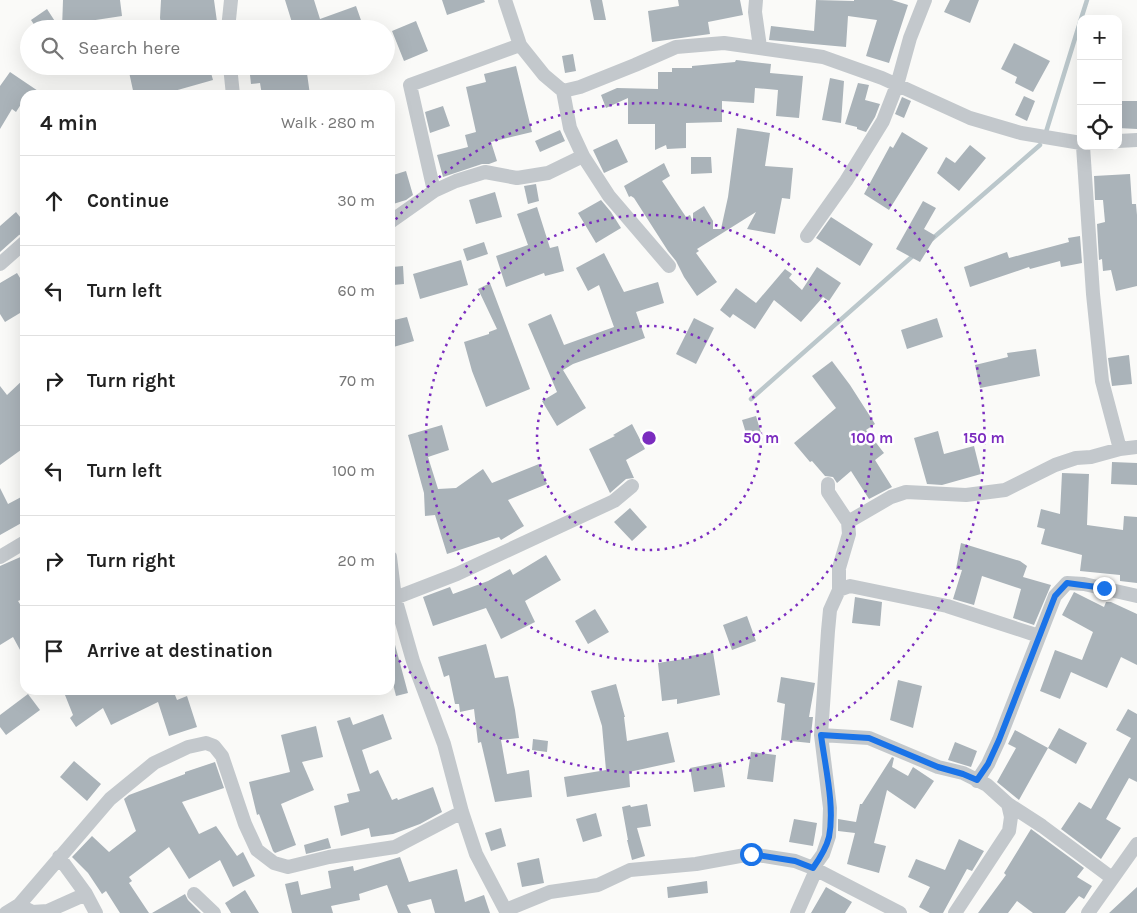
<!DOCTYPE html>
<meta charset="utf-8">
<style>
:root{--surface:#fff;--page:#f6f6f6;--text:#222;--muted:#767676;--line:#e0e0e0}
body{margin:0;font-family:Karla,sans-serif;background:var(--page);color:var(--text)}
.controls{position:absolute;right:15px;top:15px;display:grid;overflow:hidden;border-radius:10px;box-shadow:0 5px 20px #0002}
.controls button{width:45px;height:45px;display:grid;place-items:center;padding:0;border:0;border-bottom:1px solid var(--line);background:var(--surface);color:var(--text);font:25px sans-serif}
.stop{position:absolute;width:15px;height:15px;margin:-11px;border:4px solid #1a73e8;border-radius:50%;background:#fff}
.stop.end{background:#1a73e8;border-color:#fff;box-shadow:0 1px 5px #0008}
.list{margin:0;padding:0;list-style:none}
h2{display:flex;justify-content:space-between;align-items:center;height:65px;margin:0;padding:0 20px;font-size:21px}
h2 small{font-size:16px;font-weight:400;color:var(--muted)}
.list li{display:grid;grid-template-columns:32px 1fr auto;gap:15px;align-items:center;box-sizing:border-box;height:90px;padding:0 20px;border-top:1px solid var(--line)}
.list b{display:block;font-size:19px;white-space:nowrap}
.list em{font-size:16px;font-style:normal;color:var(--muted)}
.icon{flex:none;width:28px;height:28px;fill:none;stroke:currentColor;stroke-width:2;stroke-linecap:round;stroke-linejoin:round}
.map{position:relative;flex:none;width:1137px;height:913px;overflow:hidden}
.search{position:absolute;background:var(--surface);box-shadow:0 5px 20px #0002;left:20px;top:20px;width:375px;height:55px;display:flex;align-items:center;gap:12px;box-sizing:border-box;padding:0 18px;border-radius:28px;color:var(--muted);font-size:19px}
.panel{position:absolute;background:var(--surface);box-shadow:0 5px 20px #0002;left:20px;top:90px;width:375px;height:605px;border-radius:15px}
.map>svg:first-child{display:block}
</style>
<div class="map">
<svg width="1137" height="913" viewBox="0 0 1137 913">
<rect width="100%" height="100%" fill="#fafaf8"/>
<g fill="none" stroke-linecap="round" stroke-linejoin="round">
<!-- stream -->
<path stroke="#bbc7cb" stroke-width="4.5" d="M1081,19L1087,0
M1046,132L1081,19
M932,239L1040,145
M751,399L915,254"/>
</g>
<!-- building -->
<path fill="#aab3b9" d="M63,0H120L122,16L89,21V29H62Z
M161,0H214L218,29H162L160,18Z
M285,0H314L320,19L356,6L362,23L345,29H294Z
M442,0H484L485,2L447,15Z
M590,0H602L606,20H594Z
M678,0H740L743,15L708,22L710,34L652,42L648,11L679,6Z
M816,0L854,1V0H892L908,5L889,63L866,56L877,20L848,16L846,47L769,40L771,26L814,31Z
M950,0H979L970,23L944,12Z
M47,9L60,29H37L31,20Z
M416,21L428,51L404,61L392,31Z
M1014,43L1050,61L1033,92L1015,83L1017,77L1001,69Z
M573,54L576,71L565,73L562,56Z
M736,60L771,64L770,73L803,76L799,118L776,116L778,90L755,88L754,103L722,101V122L686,123V148L667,149L666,145L655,150V124H628V98L606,108L601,95L617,88L658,89V72H672V68H692V66L735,62Z
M171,66H209L213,80L160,95H134L129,72L150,67L151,72Z
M249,66H289V68L306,66L310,95H262L260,83L251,84Z
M516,66L532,132L491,142L497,161L489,164H482L443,177L437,155L468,147L465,135L476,132L466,87L486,82L484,74Z
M10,72L44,95H25V98L16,112L12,109L0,129V86Z
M830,78L844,81L841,123L822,120Z
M858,83L869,85L865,100L880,104L875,117L866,132L857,129V127L845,124Z
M1024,96L1035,101L1027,121L1015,115Z
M902,97L911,101L904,118L895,114Z
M1118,101H1137V129L1118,128Z
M443,106L450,126L430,133L425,112Z
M737,128L770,133L765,166L793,168L790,199L782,198L775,234L747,229L756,212L697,249L699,251L696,253L717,282L697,296L684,277L676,261L668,251L634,198L631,196L629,197L624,186L664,163L670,176L662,181L686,217L690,215L693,222V213L704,206L713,221V229H721L728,197Z
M560,130L565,141L540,152L535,141Z
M902,132L928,148L889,210L864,194L890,146L893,148Z
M617,139L628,162L604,173L593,150Z
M970,145L986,158L959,191L937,173L946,157L955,163Z
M691,157H711L712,173L691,174Z
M406,171L413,195L406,200L390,205V176Z
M1130,174L1132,204H1136L1137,215V286L1116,291L1111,270L1103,271L1102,259L1099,260L1097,224L1105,222L1103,200H1095L1094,176Z
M536,184L539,201L528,204L524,186Z
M495,192L502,217L476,224L469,200Z
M601,200L611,212L621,228L596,243L578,213Z
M923,201L936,208L924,229L936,236L920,262L896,249Z
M537,207L550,248L558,246L564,271L545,276L544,273L506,287L496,256L528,245L517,214Z
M16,212L25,223V233L19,235L0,252V226Z
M831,217L873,244L860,266L816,238Z
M1080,236L1082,263L1061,267L1060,261L1030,269L1029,267L970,287L964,267L1007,252L1009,258L1069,242L1068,238Z
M484,242L488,254L467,261L463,249Z
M604,253L624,292L658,282L664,303L636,312L645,338L573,364L563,370L586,408L557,426L542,401L557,392L528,324L551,314L564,345L614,327L599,285L588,291L576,268Z
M461,260L468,285L420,299L413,274Z
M403,266L404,284L393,285L392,267Z
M817,267L841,283L829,301L823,297L801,322L774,300L755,329L733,314L730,318L720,310L736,288L756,303L785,269L792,274L789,278L802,290Z
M17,273L25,286V310L5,322L0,314V283Z
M490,283L530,389L486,407L472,371L464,342L489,334V332L497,329L478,289Z
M407,317L414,341L390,348V321Z
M694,318L714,328L696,364L676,354Z
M937,318L943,337L907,349L901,330Z
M1036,349L1040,376L980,388L975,365L1008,357L1007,353Z
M1129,355L1132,384L1112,386L1108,358Z
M832,361L850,385L875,424L866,430L884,453L875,460L892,487L869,499L851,471L837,483L833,477L825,476L812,461L810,462L794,443L836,408L812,376Z
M25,378V447L0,465V386L7,395Z
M756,416L762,436L748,440L742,420Z
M632,424L645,449L626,460L634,478L626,479L610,493L589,449L615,436L613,435Z
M442,425L449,450L428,457L438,489L456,488L483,469L492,483L539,464L547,484L508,500L524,526L501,540L499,537L447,554L435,515L425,516L424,493L408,435Z
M938,431L944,454L974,446L981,474L942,485L927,484L914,438Z
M1112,462L1137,463V485L1111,484Z
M1062,473L1089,474L1087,525L1123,530L1124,516L1137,517V583L1120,581V575L1080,571L1082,555L1041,544L1045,529L1037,527L1041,509L1060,514Z
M0,488L8,504L25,495V521L0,535Z
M630,508L647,527L632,541L614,522Z
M961,543L1020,561L1027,566L1023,577L1051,585L1034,625L1013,618L1021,589L982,576L974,605L953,599L962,570L956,569Z
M25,555V598L18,601L25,612V659L13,637L0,645V566Z
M546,555L561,580L525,601L535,622L501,639L486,608L433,626L423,597L450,587L453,594L488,581L510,569L513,575Z
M1074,592L1104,607L1106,602H1111L1137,614V665L1121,657L1107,688L1071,672L1060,699L1040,691L1055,650L1082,660L1093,632L1062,615Z
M855,597L882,602L880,626L852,623Z
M595,609L609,632L588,644L575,621Z
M747,616L756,641L732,650L723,625Z
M394,641L408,693L396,696L390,672V642Z
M486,644L495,678L508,676L515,710L519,738L501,740L507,774L529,770L532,797L495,802L481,742L478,743L474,709L460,712L459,704H455L449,675L444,677L438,657Z
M713,652L720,695L677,704V699L662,701L658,663L690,658V656Z
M781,677L815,683L809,717H813L810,743L781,740L785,704L777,702Z
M898,680L922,686L913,728L890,720Z
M616,684L625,717H624L627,741L668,732L675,762L629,772L630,787L567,797L564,777L606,770L602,726L591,691Z
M63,690H184L175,695L177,700L187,696L197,727L169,736L158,702L111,725L103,708L76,727L70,718L73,715Z
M28,694L40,710L6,735L0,727V715Z
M1128,709L1137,714V782L1129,778L1106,819L1121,828L1101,859L1061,829L1079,802L1091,809L1131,738L1116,730Z
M383,714L392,739L362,750L370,774L378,770L392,800L397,798L398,800L433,787L442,812L420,824L393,834L371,837L369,828L341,836L334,806L349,802L347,794L360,791L337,721L350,717L353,725Z
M316,726L323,757L302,762L314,790L281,804L296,845L275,853L273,851L259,814L257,815L249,782L290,772L281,735Z
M1059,728L1087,743L1076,764L1048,748Z
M1015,730L1048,748L1019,800L997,782L1016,748L1008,744Z
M533,739L548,741L547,752L532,750Z
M955,742L977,751L971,767L948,760Z
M751,752L776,755L773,782L747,779Z
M892,757L894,758L892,767L908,776L913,767L934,781L915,809L887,790L874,843L886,846L879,873L847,864L855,833L838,831V819L856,822L860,804H862Z
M74,761L101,784L87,801L60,777Z
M215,762L224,788L182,802L199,834L216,826L237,856L243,852L255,876L233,887L220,860L189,879L169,847L129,877L132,881L129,883L149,913H120L106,891L102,894L88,873L72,857L92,836L109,852L136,831L124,799L129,795L185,774V772Z
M721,762L725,787L694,792L690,768Z
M647,804L651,826L637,828L645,856L632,860L627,840H628L622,807L630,805L631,807Z
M596,813L602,836L583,842L576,819Z
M794,819L817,823L813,846L789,842Z
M501,828L506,846L491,851L485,833Z
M1031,829L1084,868L1077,877L1092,886L1084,899L1079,896L1065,913H1033L1017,901L1008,913H978L1006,875L1004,873Z
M328,838L331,848L306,854L304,845Z
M959,839L984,851L972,871L967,869L943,913H930L919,907L930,887L908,877L916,859L945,870Z
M400,857L409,882L457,869L465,902L484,895L490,913H435L431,899L407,905L411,913H398L387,885L359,894L360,900L331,906L333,913H292L285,884L298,881L301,895L331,888L328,871L353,866L354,871Z
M539,858L544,883L522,887L517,863Z
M707,881L708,893L668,898L667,887Z
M826,887L852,902L845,913H811Z
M1137,887V913H1109Z
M245,890L259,913H231L225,903Z
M185,894L188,900L201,913H152Z"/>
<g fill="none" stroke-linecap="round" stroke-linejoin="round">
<!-- minor -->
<path stroke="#c3c8cc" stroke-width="14" d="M505,0L520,45L544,75L563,91L570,128L583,156L609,196L669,266
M756,0L755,12L760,47
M228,29L231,0
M230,66L233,95
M563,91L580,87L635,65L676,47L724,43L823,57L882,78L970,118L1021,133L1081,143
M1118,141L1137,140
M1083,146L1093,294L1102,381L1120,449
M434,191L410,85L520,45
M390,222L434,191L456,181L485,172L517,178L548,173L583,156
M807,236L846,181L883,121L897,85L910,38L925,0
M0,264L25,242
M848,522L891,497L906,492L966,495L1005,490L1055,465L1076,458L1091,457L1120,449L1137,447
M0,557L25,542
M390,557L395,598L413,661L444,744L462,812L476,854L507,913
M839,590L850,586L947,606L1039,636
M395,598L457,574L614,501L632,486
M821,735L869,738L938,767L963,773L987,785L1008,804L1042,826L1112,878
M977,781L988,764L999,740L1055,596L1067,583L1084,584L1137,596
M59,857L86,894L96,913
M813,868L823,854L829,836L830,808L821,735L828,631L830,610L839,590V568L849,534L848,522L828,492V484
M194,894L214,913
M19,905L110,799L154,763L188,747L206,743L214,746L222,756L245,824L257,850L274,863L288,867L329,857L395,847L462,812
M506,910L550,892L598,885L630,870L696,864L751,854L795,861L813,868L900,913
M6,913L19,905L32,912L48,911L86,894
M797,913L816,870
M955,913L1009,831L1011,817L1008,804
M1088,913L1137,844"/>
</g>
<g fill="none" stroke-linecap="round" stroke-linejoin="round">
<!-- route -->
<path stroke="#1a73e8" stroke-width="6" d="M751,854L795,861L813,868C820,858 826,849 829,837C835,806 825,766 821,735L869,738L938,767L963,774L977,780L988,764L999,740L1055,596L1067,583L1104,588"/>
</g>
<!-- distance rings -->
<g fill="none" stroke="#7b2cbf" stroke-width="2.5" stroke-dasharray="2.5 5">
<circle cx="649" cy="438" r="112"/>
<circle cx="649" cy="438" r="223"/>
<path d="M391 225A335 335 0 1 1 391 651"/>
</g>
<circle cx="649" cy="438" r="8" fill="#7b2cbf" stroke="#fff" stroke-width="2.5"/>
<g font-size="15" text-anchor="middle" font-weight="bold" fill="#7b2cbf" stroke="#fff" stroke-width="5" stroke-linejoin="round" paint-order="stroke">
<text x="761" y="443">50 m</text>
<text x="872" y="443">100 m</text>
<text x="984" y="443">150 m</text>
</g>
</svg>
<div class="controls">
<button>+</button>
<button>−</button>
<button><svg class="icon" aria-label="locate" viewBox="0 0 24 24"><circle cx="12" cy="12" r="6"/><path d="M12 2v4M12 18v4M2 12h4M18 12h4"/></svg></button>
</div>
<div class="stop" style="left:751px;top:854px"></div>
<div class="stop end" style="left:1104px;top:588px"></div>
<div class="search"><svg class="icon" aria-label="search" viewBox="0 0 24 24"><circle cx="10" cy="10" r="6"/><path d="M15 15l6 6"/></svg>Search here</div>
<section class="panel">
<h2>4 min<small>Walk · 280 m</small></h2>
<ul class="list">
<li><svg class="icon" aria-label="ahead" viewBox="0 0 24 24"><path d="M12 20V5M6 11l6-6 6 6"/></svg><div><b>Continue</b></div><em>30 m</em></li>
<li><svg class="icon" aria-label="left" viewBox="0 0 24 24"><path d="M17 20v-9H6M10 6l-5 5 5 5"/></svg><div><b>Turn left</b></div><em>60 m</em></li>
<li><svg class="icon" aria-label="right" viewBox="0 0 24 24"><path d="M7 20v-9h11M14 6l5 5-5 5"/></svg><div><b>Turn right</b></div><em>70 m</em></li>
<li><svg class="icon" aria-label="left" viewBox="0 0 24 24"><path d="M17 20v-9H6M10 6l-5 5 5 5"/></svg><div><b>Turn left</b></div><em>100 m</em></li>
<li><svg class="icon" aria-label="right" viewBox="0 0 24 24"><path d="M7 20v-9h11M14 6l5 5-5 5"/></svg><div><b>Turn right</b></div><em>20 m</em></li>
<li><svg class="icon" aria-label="arrive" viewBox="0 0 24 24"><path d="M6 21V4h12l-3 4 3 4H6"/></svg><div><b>Arrive at destination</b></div></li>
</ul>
</section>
</div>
